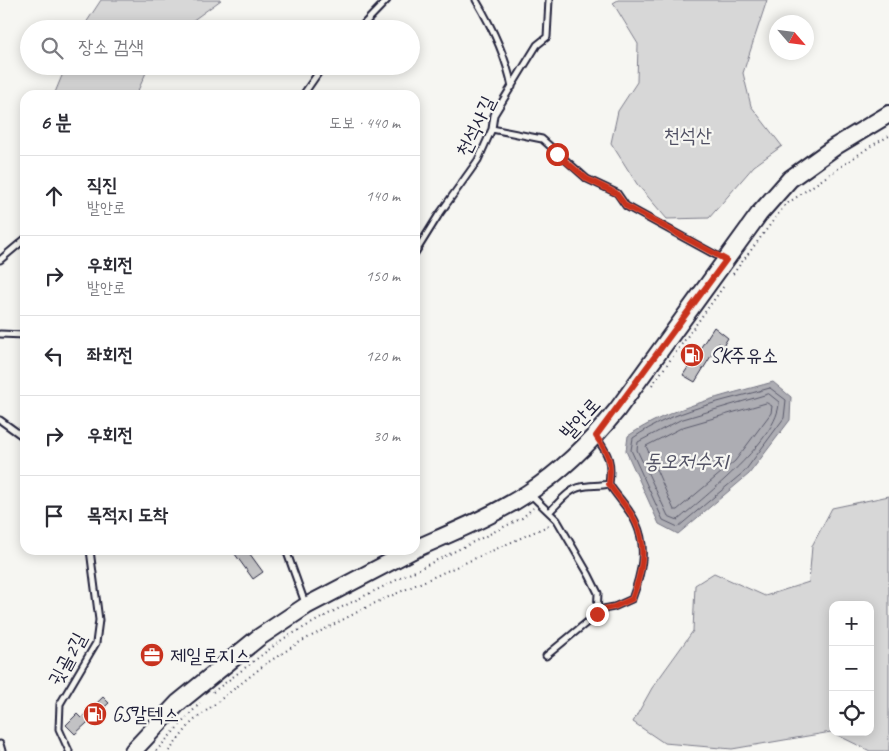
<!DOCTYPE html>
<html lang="ko">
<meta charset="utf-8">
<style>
:root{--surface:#fff;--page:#f7f7f7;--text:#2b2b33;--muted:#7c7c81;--line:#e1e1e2}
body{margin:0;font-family:Caveat,"Poor Story",sans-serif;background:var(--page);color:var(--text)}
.controls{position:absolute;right:15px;bottom:15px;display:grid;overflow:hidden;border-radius:10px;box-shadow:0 2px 12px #0003}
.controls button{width:45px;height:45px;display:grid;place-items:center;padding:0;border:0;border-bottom:1px solid var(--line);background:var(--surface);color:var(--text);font:25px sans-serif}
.compass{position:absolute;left:769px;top:15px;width:45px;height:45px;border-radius:50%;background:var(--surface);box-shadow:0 2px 12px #0003;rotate:118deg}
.stop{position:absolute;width:15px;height:15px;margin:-11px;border:4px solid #c8321e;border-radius:50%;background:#fff}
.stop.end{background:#c8321e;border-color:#fff;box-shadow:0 1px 5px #0008}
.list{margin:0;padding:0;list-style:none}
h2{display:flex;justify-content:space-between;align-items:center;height:65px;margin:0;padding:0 20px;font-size:21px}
h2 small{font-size:16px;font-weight:400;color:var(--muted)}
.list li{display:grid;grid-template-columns:32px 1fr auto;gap:15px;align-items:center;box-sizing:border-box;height:80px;padding:0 20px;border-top:1px solid var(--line)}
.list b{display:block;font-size:19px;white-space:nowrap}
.list p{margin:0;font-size:16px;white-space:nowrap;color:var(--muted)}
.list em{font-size:16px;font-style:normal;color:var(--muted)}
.icon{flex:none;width:28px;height:28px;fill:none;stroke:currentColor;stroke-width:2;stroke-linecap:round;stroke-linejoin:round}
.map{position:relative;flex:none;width:889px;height:751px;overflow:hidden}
.search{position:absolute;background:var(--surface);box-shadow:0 2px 12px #0003;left:20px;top:20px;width:400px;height:55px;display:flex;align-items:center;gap:12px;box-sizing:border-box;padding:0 18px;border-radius:28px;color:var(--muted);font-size:19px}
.panel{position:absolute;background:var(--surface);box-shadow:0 2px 12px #0003;left:20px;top:90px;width:400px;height:465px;border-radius:15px}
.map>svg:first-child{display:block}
</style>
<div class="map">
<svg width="889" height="751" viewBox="0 0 889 751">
<rect width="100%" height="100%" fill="#f6f6f2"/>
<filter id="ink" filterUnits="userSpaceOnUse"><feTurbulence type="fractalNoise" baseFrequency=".02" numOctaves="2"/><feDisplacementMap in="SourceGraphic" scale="10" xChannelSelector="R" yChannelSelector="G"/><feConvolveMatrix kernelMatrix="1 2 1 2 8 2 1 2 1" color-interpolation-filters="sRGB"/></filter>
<g filter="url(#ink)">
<!-- green -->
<path fill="#d7d7d7" stroke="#7c7c89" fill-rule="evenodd" d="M101,0H221L181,29H82Z
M618,0H767L743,73L751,106L782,146L754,166L709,218L667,219L637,184L611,143L618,111L637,82L638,44L613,3Z
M66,66H149L136,95H54Z
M889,496V751H870L831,732L732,749L664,743L633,722L652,688L693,631L695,585L714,573L765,596L809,582L812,546L832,508ZM833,605H870V732H833Z"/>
<!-- water -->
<path fill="#adadb3" stroke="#757583" d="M773,382L791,397L790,420L749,474L678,534L659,524L626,451L628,436C671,407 723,396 773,382Z"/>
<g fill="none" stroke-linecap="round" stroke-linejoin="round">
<!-- shore -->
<path stroke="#5a5a6b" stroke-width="1" d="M770,388L786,400L784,418L745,471L678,527L663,520L631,450L633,438C673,410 724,401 770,388Z
M769,394L779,402C779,439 705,496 678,520L668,516L637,450L638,442L680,420Z
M767,403L772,406L771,413L735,461L677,510H674L646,446L683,427Z"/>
</g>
<!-- building -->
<path fill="#c2c2c4" stroke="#22223b" d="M714,327L728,338L723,346L719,343L695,382L683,375Z
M232,550H247L263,572L253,579Z
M103,697L109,703L75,734L66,725L77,714L81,718Z"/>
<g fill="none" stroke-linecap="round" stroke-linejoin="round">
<!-- lane casing -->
<g stroke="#22223b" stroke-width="9">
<path id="lane" d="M476,0C492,27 506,56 512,87
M359,29L387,0
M303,95L323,66
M492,129L542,139L587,179L617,193L626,206L723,259
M415,253L438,216L478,160L492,129L494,115L537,45L547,37L549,0
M0,260L25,239
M0,334L25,335
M0,420L25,438
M596,437C609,455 612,462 609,484C617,497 630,509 636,523C648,548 641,575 632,599L614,607L598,610
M531,495L557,520L589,575L598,593L597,614L546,656
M549,512C558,504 569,489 581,487C590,485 599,486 609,484
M286,550L305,603
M0,744L2,751
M69,751L59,729L60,704L96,643L99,620L90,550"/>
</g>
<!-- primary casing -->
<g stroke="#22223b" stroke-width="20">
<path id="primary" d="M415,549C453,532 493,516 528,493C562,471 592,441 617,410L759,214L790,179L836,146L889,114
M133,751L178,703L258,638L306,606L413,550"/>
</g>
<!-- path -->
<path stroke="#22223b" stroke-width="2" stroke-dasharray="1 4" stroke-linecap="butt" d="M733,274L785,205L871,146L889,136
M652,385L724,286
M213,692L283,639L336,610L522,518L533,508
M156,751L200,703
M169,751L192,722L267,663L300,642L373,604L552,524"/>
<!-- lane -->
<use href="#lane" stroke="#f6f6f2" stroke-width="5"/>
<!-- primary -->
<use href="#primary" stroke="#f6f6f2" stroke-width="16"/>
</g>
</g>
<g fill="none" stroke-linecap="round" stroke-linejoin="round" filter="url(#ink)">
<!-- route -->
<path stroke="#c8321e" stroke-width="6" d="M557,154L587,179L616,193L626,206L726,260L596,436C609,455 612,461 609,484C617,497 630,509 636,523C648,548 641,575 632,599L614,607L598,610L597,614"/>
</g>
<!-- icons -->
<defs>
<g id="fuel-disc" transform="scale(1.25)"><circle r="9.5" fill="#c8321e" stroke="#f6f6f2"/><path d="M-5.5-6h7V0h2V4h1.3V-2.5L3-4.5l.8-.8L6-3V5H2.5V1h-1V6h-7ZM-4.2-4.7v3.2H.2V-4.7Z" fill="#fff"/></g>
<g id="office-disc" transform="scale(1.25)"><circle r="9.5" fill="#c8321e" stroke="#f6f6f2"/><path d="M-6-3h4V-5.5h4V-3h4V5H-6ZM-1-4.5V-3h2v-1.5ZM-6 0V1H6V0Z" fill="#fff"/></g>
</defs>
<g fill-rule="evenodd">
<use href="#fuel-disc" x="692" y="355"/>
<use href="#office-disc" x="152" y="655"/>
<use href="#fuel-disc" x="95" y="714"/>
</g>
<g text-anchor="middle" stroke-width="4.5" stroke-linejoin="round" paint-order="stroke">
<!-- street labels -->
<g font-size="20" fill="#22223b" stroke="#f6f6f2">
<text transform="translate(475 126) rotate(-64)" y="7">천석사길</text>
<text transform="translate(580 418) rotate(-47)" y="7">발안로</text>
<text transform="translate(67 659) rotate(-62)" y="7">귓골2길</text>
</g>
<!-- park labels -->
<g font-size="20" fill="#4f4f62" stroke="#f6f6f2">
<text x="688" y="142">천석산</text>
</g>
<!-- poi labels -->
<g font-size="20" fill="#22223b" stroke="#f6f6f2" text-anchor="start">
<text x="710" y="362">SK주유소</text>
<text x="170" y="662">제일로지스</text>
<text x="112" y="721">GS칼텍스</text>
</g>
<!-- water labels -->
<g font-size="21" font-style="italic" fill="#535365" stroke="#f6f6f2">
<text x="686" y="468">동오저수지</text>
</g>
</g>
</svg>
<div class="controls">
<button>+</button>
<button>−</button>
<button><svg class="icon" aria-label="locate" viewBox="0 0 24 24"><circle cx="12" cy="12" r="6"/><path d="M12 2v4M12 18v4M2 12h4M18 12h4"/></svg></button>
</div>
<svg class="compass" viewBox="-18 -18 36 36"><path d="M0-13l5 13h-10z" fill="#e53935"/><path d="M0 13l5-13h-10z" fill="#7c7c81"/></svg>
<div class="stop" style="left:557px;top:154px"></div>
<div class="stop end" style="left:597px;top:614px"></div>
<div class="search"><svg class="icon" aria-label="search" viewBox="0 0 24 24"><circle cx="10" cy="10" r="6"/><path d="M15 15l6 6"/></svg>장소 검색</div>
<section class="panel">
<h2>6 분<small>도보 · 440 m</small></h2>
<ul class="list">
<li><svg class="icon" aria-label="ahead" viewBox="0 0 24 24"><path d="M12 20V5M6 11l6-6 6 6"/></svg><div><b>직진</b><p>발안로</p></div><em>140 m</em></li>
<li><svg class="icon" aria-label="right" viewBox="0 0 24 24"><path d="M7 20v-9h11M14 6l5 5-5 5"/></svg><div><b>우회전</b><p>발안로</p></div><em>150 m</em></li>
<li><svg class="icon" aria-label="left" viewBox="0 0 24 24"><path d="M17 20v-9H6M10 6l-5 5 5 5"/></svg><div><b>좌회전</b></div><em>120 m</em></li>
<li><svg class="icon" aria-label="right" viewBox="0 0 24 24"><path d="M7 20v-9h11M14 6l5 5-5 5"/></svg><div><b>우회전</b></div><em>30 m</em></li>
<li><svg class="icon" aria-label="arrive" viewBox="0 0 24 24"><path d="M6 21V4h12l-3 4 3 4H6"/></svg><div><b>목적지 도착</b></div></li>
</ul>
</section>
</div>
